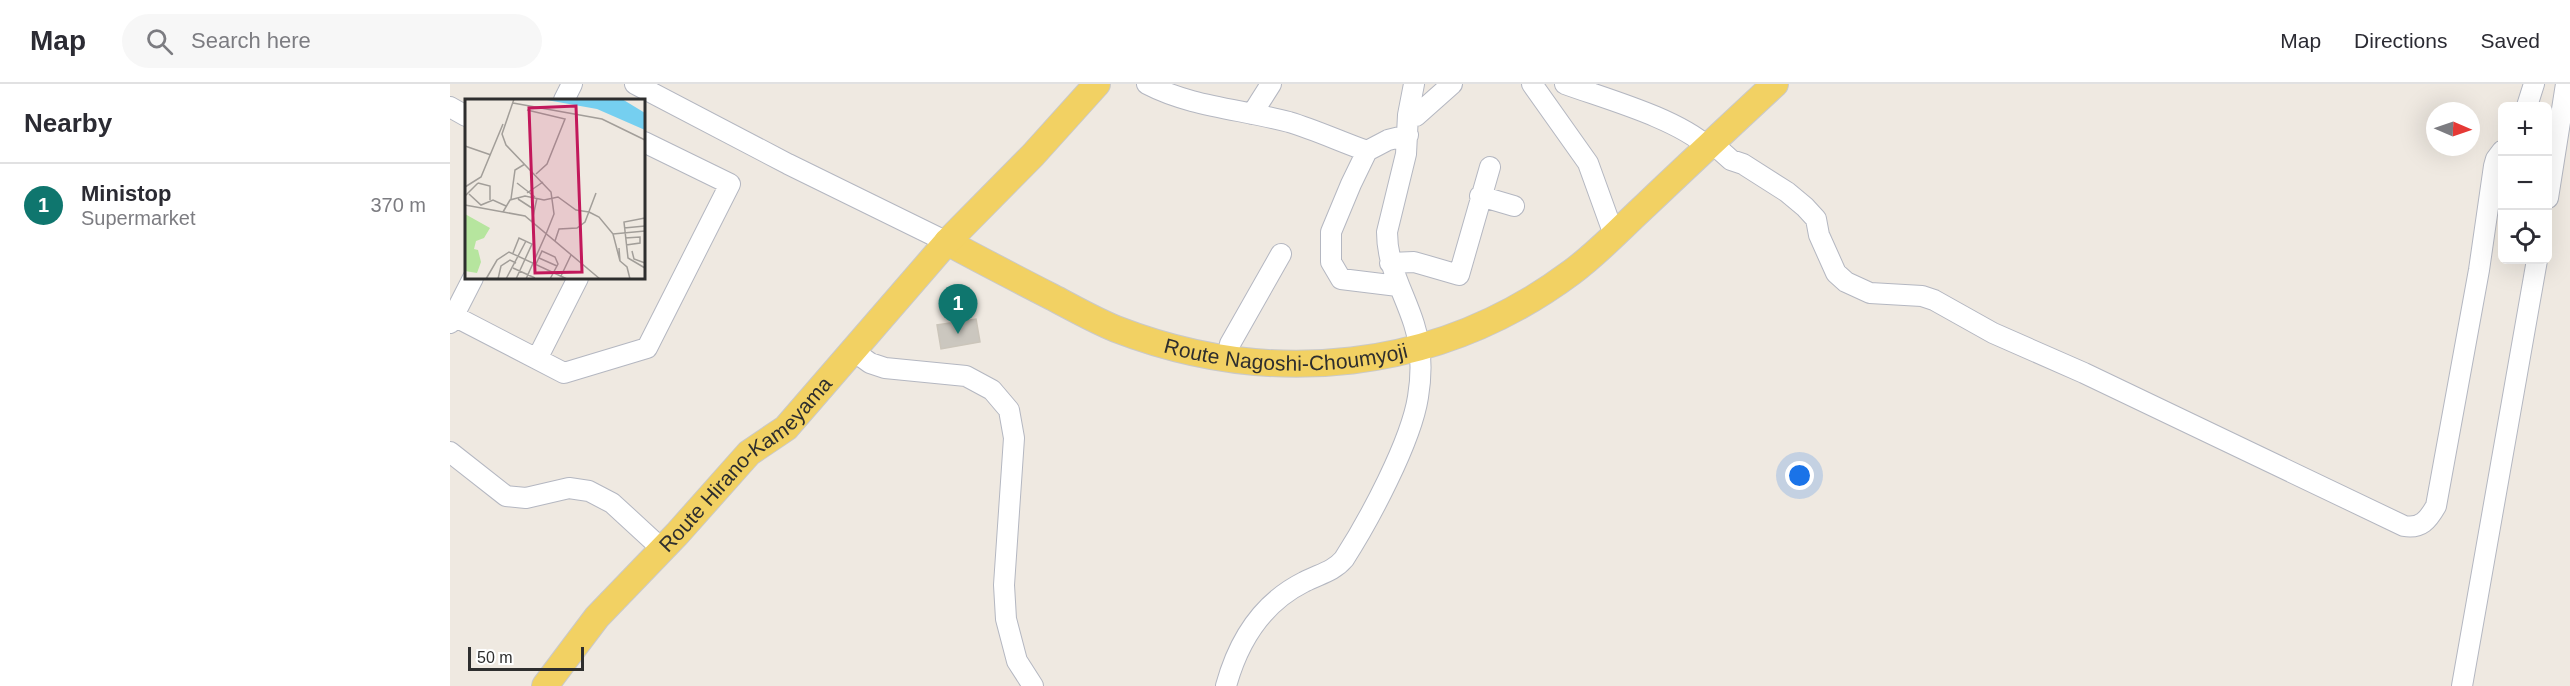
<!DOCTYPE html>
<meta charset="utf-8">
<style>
:root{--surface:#fff;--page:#f7f7f7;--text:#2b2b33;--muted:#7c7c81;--line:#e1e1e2;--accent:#0f766e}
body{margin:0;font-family:Helvetica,sans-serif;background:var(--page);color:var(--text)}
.controls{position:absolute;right:18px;top:18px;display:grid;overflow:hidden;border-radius:9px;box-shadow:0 6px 24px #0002}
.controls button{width:54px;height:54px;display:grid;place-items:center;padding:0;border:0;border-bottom:2px solid var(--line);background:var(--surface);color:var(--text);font:30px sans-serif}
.compass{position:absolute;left:1976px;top:18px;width:54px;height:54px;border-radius:50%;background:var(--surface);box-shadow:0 6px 24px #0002;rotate:92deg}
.scale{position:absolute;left:18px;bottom:15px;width:116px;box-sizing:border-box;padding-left:6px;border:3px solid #2e2e2e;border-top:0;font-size:16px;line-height:21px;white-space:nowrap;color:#2e2e2e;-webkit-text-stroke:4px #fff;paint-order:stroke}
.you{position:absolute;left:1350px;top:392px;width:21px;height:21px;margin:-15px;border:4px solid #fff;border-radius:50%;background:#1a73e8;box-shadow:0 0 0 9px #1a73e833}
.badge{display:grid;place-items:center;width:39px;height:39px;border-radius:50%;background:var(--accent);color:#fff;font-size:20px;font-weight:700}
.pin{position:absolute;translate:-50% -50px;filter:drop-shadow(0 2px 3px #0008)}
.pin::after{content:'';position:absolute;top:32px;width:21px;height:18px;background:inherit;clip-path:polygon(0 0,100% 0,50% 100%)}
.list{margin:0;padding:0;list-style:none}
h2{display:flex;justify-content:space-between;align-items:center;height:78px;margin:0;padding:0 24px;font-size:26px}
h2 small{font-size:20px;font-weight:400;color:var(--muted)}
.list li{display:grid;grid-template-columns:39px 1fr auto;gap:18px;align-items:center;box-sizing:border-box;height:84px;padding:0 24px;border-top:2px solid var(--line)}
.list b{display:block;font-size:22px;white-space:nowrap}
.list p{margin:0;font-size:20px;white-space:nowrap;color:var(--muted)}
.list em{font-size:20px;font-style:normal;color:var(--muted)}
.icon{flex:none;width:33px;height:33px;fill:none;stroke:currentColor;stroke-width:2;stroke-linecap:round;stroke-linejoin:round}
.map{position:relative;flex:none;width:2120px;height:602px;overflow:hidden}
header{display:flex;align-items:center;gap:36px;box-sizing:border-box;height:84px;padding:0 30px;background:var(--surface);border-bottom:2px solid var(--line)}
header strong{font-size:28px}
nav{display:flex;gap:33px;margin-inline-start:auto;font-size:21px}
.search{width:420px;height:54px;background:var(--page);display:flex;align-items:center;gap:15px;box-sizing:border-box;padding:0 21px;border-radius:33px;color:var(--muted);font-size:22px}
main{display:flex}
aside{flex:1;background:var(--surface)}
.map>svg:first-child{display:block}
</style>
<header>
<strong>Map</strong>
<div class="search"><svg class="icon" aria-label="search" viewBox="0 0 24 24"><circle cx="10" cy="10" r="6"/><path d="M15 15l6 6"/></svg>Search here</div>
<nav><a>Map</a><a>Directions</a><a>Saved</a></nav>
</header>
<main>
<aside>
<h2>Nearby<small></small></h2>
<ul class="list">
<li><span class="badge">1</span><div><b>Ministop</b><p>Supermarket</p></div><em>370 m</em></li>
</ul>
</aside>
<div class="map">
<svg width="2120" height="602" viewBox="0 0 2120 602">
<rect width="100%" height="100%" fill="#efe9e1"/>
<!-- building -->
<path fill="#cbc7bf" stroke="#cbc5ba" stroke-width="1.5" d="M526,235L530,258L491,265L487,241Z"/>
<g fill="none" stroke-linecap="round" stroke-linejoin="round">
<!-- minor casing -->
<g stroke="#b4b7c1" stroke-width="22">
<path id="minor" d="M185,0L338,80L497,158
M697,0C741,23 791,25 839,38C866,46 891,58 917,67
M1082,0L1138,79L1164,151
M1115,0C1156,15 1226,34 1258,63
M114,16L122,0
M2077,22L2084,0
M0,23L16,32
M802,30L821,0
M958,31L966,32L1002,0
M1262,59L1281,76L1293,80L1337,108L1355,123L1366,135L1369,151L1386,189L1396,198L1420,209L1472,212L1484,216L1543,249L1634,289L1954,442C1971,445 1978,436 1986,422L2029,186L2044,82L2046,75L2052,67
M1030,112L1064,122
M2098,114L2116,0
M940,179L964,178L1009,191L1040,83
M948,202L891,195L881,178V148L901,100L917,67L938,56L958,51
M0,230L114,289L197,264L280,100L194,58
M0,239L23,194
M402,266L420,279L435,284L516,292L542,306L559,326L564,354L554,501L556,535L567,577L583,602
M87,275L128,194
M777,275L780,260L831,170
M0,368L56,412L76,414L119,404L139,407L162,419L212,465
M776,602C788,558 812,519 854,498C869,490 883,488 894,475C919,436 961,358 968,313C972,289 971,262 964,240C954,208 937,183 937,148L956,70L958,31L964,0
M2012,602L2087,176"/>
</g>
<!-- major casing -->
<g stroke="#c9c9c9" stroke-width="28">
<g id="major">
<path id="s1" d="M497,158C532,177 567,195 602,213C623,224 644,236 666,245C821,305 988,288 1122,188C1149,168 1172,143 1196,121C1239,80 1282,40 1325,0"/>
<path id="s2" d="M95,602L147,533L227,450L299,369L336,344L497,158L583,71L647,0"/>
</g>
</g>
<!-- minor -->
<use href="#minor" stroke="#fff" stroke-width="20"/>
<!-- major -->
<use href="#major" stroke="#f2d163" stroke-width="26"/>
</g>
<g text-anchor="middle" stroke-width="4.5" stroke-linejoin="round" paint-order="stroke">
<!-- street labels -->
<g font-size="21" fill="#2e2e2e" stroke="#fff">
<text dy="7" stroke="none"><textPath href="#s1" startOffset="364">Route Nagoshi-Choumyoji</textPath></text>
<text dy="7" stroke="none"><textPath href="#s2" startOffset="300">Route Hirano-Kameyama</textPath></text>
</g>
</g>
<!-- overview -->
<g transform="translate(15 15)">
<rect width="180" height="180" fill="#efe9e1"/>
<path d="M0,115L25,129L19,139L11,142L9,150L13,151L16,163L12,174L0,172Z" fill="#b6e59e"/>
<path d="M76,0H157L180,14V31L132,10Z" fill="#75cff0"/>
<path fill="none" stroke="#a29e99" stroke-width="1.5" d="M49,0L37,35L41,46L86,93L89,115L81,135M48,4L137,20L180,41M62,11L100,20L82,65L71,75M0,47L26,56M13,84L25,87V101M52,84L70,98M0,88L16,78L38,25M62,94L78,83M4,95L16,106L28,101L41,107M0,97L13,84M46,100L50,71L60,65M53,100L70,111M0,106L60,117L135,180M38,113L45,101L60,97L79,101L93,98L111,111L124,113M124,113L134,118L148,135L180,132M180,119L159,123L163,159L180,169M67,122L72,99M159,129L180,127M148,135L155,162M160,139L175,138V144L161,146M90,142L94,130L112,129L120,123L131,94M154,149L155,162L162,168L165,180M167,152L169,160L180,164M48,154L54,139L67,145L51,180M74,159L92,167M71,165L77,152L90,158L93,165L85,180M48,169L70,179M96,177L106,156M21,180L32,161L44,153L102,180M33,180L36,167L45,161L51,164M41,180L61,142M61,180L81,135"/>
<path fill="#c2185b" fill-opacity="0.15" stroke="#c2185b" stroke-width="3" d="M111,7L117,173L70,174L64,9Z"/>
<rect width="180" height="180" fill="none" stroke="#2e2e2e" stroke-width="3"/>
</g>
</svg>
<div class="controls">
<button>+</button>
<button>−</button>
<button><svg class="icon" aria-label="locate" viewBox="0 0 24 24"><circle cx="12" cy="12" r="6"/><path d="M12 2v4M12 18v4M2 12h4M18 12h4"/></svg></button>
</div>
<svg class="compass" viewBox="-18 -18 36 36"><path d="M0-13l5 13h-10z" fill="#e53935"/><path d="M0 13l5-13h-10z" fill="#7c7c81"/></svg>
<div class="scale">50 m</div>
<div class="you"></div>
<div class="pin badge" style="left:508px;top:250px">1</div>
</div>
</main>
